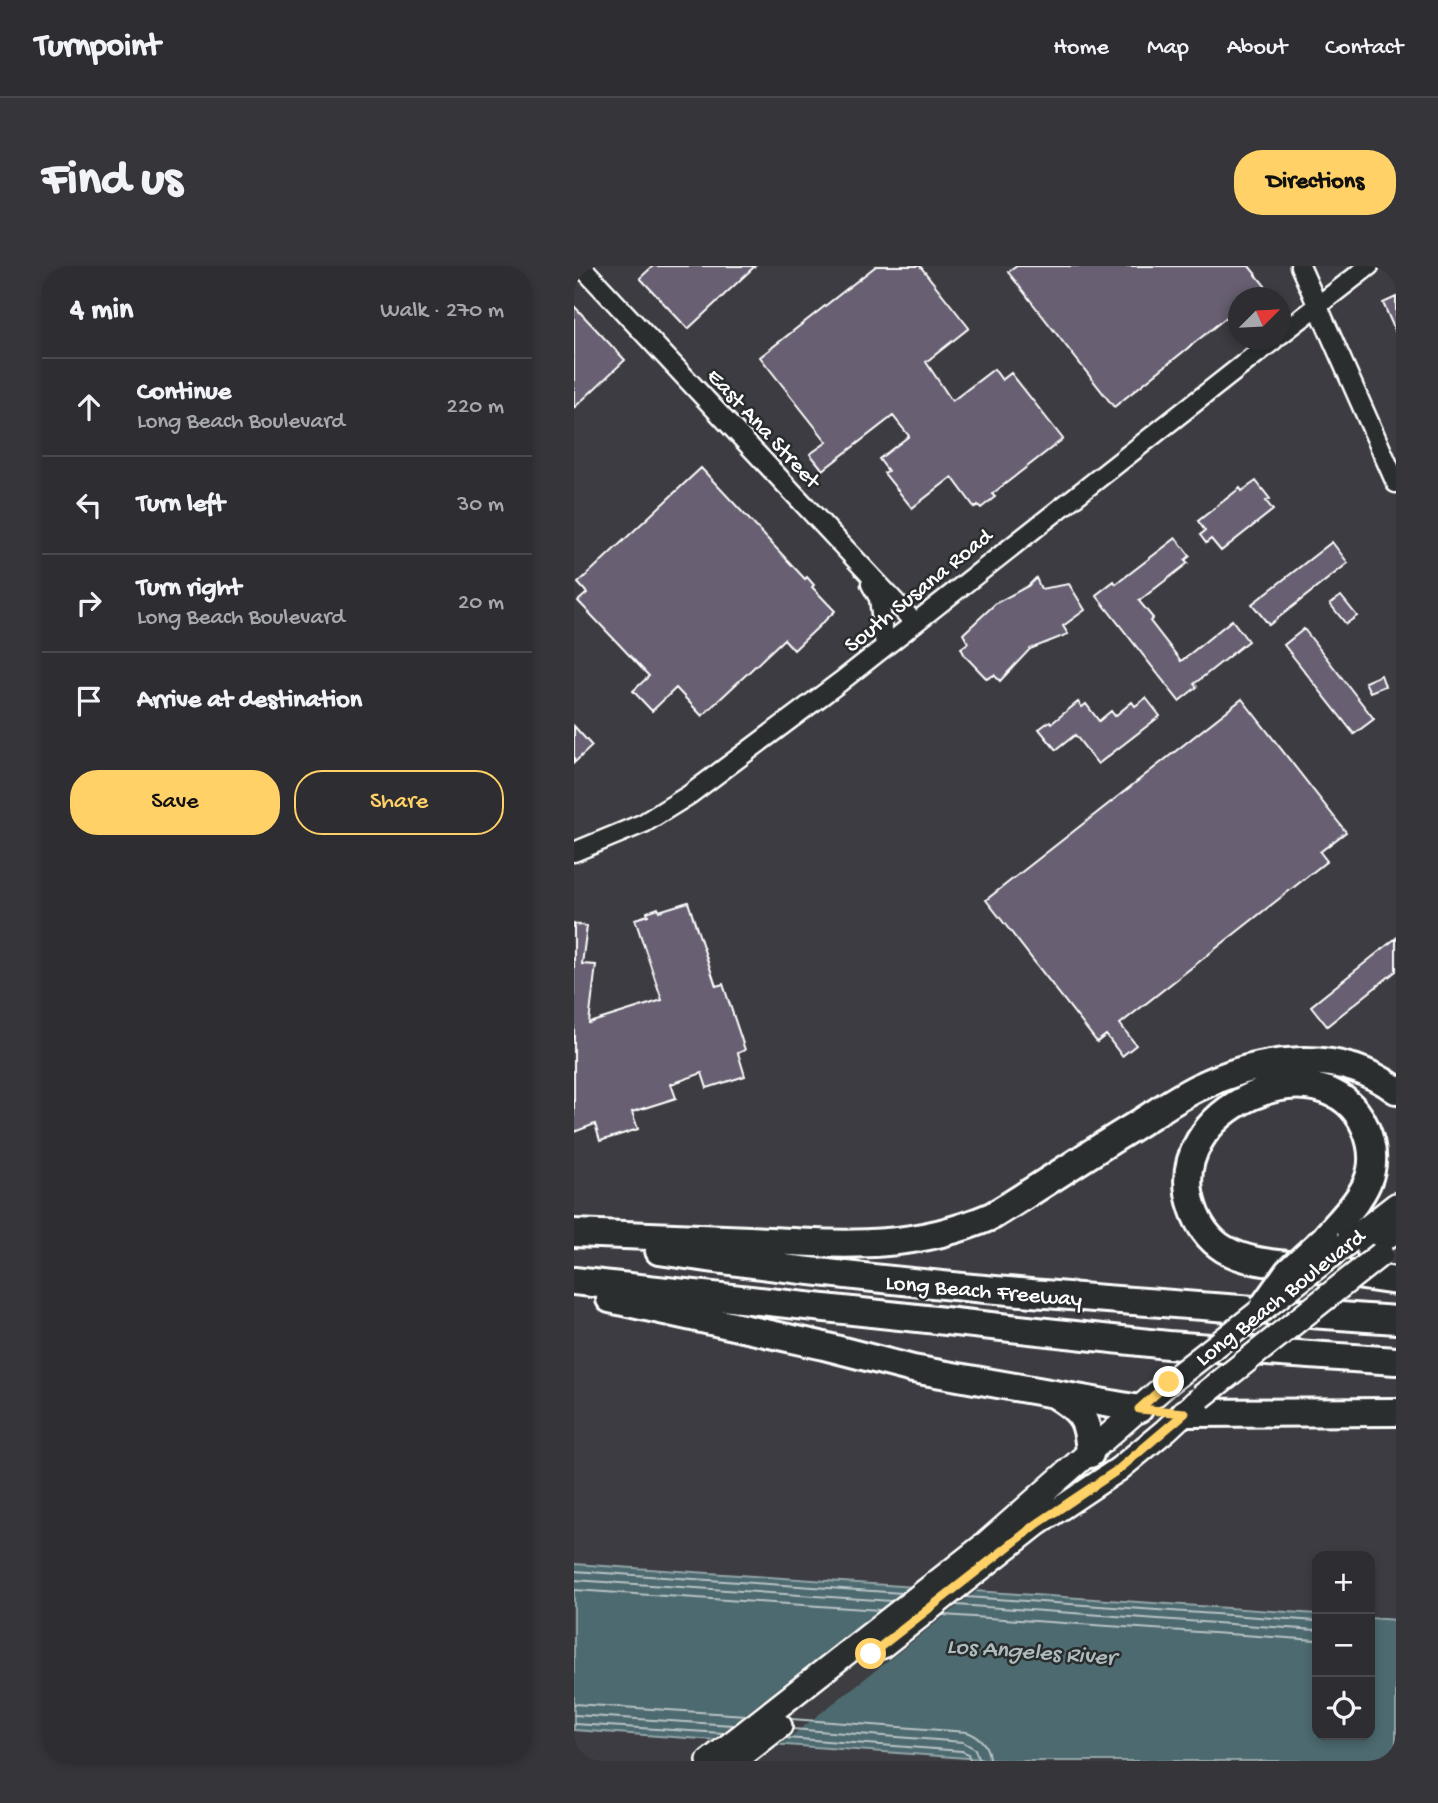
<!DOCTYPE html>
<meta charset="utf-8">
<style>
:root{--surface:#2d2d32;--page:#35353a;--text:#f1f3f6;--muted:#a7a8ac;--line:#48494d;--accent:#ffd166}
body{margin:0;font-family:"Gochi Hand",sans-serif;background:var(--page);color:var(--text)}
.controls{position:absolute;right:21px;bottom:21px;display:grid;overflow:hidden;border-radius:14px;box-shadow:0 4px 10px #0003}
.controls button{width:63px;height:63px;display:grid;place-items:center;padding:0;border:0;border-bottom:2px solid var(--line);background:var(--surface);color:var(--text);font:35px sans-serif}
.compass{position:absolute;left:654px;top:21px;width:63px;height:63px;border-radius:50%;background:var(--surface);box-shadow:0 4px 10px #0003;rotate:66deg}
.stop{position:absolute;width:21px;height:21px;margin:-16px;border:5px solid #ffd166;border-radius:50%;background:#fff}
.stop.end{background:#ffd166;border-color:#fff;box-shadow:0 2px 7px #0008}
.list{margin:0;padding:0;list-style:none}
h2{display:flex;justify-content:space-between;align-items:center;height:91px;margin:0;padding:0 28px;font-size:30px}
h2 small{font-size:23px;font-weight:400;color:var(--muted)}
.list li{display:grid;grid-template-columns:46px 1fr auto;gap:21px;align-items:center;box-sizing:border-box;height:98px;padding:0 28px;border-top:2px solid var(--line)}
.list b{display:block;font-size:26px;white-space:nowrap}
.list p{margin:0;font-size:23px;white-space:nowrap;color:var(--muted)}
.list em{font-size:23px;font-style:normal;color:var(--muted)}
.actions{display:flex;gap:14px;padding:21px 28px}
.actions a{flex:1;padding:16px 0;border:2px solid var(--accent);border-radius:28px;text-align:center;font-size:24px;color:var(--accent)}
.actions .main{background:var(--accent);color:#111}
.icon{flex:none;width:38px;height:38px;fill:none;stroke:currentColor;stroke-width:2;stroke-linecap:round;stroke-linejoin:round}
.map{position:relative;flex:none;width:822px;height:1495px;overflow:hidden;border-radius:28px}
header{display:flex;align-items:center;gap:42px;box-sizing:border-box;height:98px;padding:0 35px;background:var(--surface);border-bottom:2px solid var(--line)}
header strong{font-size:33px}
nav{display:flex;gap:38px;margin-inline-start:auto;font-size:24px}
.intro{display:flex;align-items:center;justify-content:space-between;box-sizing:border-box;height:168px;padding:0 42px}
h1{margin:0;font-size:49px}
.button{padding:18px 32px;border-radius:28px;background:var(--accent);color:#111;font-size:24px;font-weight:700}
main{display:flex;gap:42px;padding:0 42px}
aside{flex:1;background:var(--surface);border-radius:28px;box-shadow:0 4px 10px #0003}
.map>svg:first-child{display:block}
</style>
<header>
<strong>Turnpoint</strong>
<nav><a>Home</a><a>Map</a><a>About</a><a>Contact</a></nav>
</header>
<div class="intro"><h1>Find us</h1><a class="button">Directions</a></div>
<main>
<aside>
<h2>4 min<small>Walk · 270 m</small></h2>
<ul class="list">
<li><svg class="icon" aria-label="ahead" viewBox="0 0 24 24"><path d="M12 20V5M6 11l6-6 6 6"/></svg><div><b>Continue</b><p>Long Beach Boulevard</p></div><em>220 m</em></li>
<li><svg class="icon" aria-label="left" viewBox="0 0 24 24"><path d="M17 20v-9H6M10 6l-5 5 5 5"/></svg><div><b>Turn left</b></div><em>30 m</em></li>
<li><svg class="icon" aria-label="right" viewBox="0 0 24 24"><path d="M7 20v-9h11M14 6l5 5-5 5"/></svg><div><b>Turn right</b><p>Long Beach Boulevard</p></div><em>20 m</em></li>
<li><svg class="icon" aria-label="arrive" viewBox="0 0 24 24"><path d="M6 21V4h12l-3 4 3 4H6"/></svg><div><b>Arrive at destination</b></div></li>
</ul>
<div class="actions"><a class="main">Save</a><a>Share</a></div>
</aside>
<div class="map">
<svg width="822" height="1495" viewBox="0 0 822 1495">
<rect width="100%" height="100%" fill="#3c3c42"/>
<filter id="ink" filterUnits="userSpaceOnUse"><feTurbulence type="fractalNoise" baseFrequency=".0143" numOctaves="2"/><feDisplacementMap in="SourceGraphic" scale="14" xChannelSelector="R" yChannelSelector="G"/><feConvolveMatrix kernelMatrix="1 2 1 2 8 2 1 2 1" color-interpolation-filters="sRGB"/></filter>
<g filter="url(#ink)">
<!-- water -->
<path fill="#4d6a6f" stroke="#94a6a9" stroke-width="2" d="M0,1298L743,1348V1469H796V1352L822,1354V1495H435L0,1464Z"/>
<!-- pier -->
<path fill="#3c3c42" d="M339,1317L408,1321L202,1482L134,1477Z"/>
<g fill="none" stroke-linecap="round" stroke-linejoin="round">
<!-- shore -->
<path stroke="#b8c3c5" stroke-width="2" d="M0,1305L328,1327
M0,1314L318,1335
M0,1324L306,1344
M392,1331L743,1355
M382,1339L743,1364
M369,1349L743,1374
M0,1438L172,1449
M0,1449L159,1459
M217,1453L393,1466C407,1471 415,1480 415,1495
M0,1458L149,1467
M218,1463L389,1476L401,1483L405,1495
M212,1472L388,1485L394,1488L396,1495"/>
</g>
<!-- building -->
<path fill="#676072" stroke="#fff" stroke-width="2" d="M79,0H181L114,63L66,12Z
M302,0H346L395,62L352,96L378,135L420,103L428,114L437,107L489,173L418,228L421,231L407,242L404,239L401,242L378,211L338,242L310,207L314,205L305,193L335,170L319,150L249,204L236,188L253,176L186,91Z
M443,0H675L692,21L678,32H664V42L540,141L434,6Z
M822,31V67L809,37Z
M0,40L51,94L0,142Z
M127,202L231,313L233,311L240,319L238,321L261,345L220,384L210,373L128,450L102,422L78,445L59,425L75,410L4,335L13,327L4,317Z
M682,215L696,233L692,235L699,244L647,285L637,273L632,277L626,269L631,265L624,255L666,222L668,225Z
M602,272L616,290L611,294L614,297L565,335L579,352L576,355L607,395L658,354L674,375L620,418L623,421L605,435L522,329L540,315L542,318Z
M758,276L774,297L695,359L678,338Z
M462,312L467,323L495,318L511,344L489,360L494,368L456,383L426,415L420,409L413,413L391,390L387,382L394,377L389,368L422,337L454,320Z
M767,330L783,350L772,358L756,338Z
M730,363L800,453L780,468L710,379Z
M807,409L811,420L796,426L791,416Z
M572,432L586,450L524,498L501,469L482,484L465,463L476,455L478,457L504,436L508,441L512,438L525,455L537,445L541,450L558,436L561,440Z
M668,433L772,566L746,586L753,595L546,758L562,779L548,790L532,769L523,776L412,634Z
M0,460L18,480L0,497Z
M114,636L142,720L149,718L171,784L164,787L171,810L133,822L128,807L97,818L102,832L58,846L64,863L26,875L21,858L0,866V658L13,660L8,698L22,699L15,757L88,734L61,653L74,649L73,646L84,642L85,645Z
M822,672V705L753,760L737,740Z"/>
<g fill="none" stroke-linecap="round" stroke-linejoin="round">
<!-- tertiary casing -->
<g stroke="#fff" stroke-width="23">
<path id="tertiary" d="M7,0L340,356
M726,0L822,217
M706,69L795,0
M297,318L305,332L311,380
M0,586L70,557L115,529L266,416L700,74"/>
</g>
<!-- primary casing -->
<g stroke="#fff" stroke-width="28">
<path id="primary" d="M772,978L822,939
M795,985L822,964
M307,1381L463,1258L545,1203L592,1164L622,1136
M135,1495L410,1279L593,1118
M161,1495L206,1460"/>
</g>
<!-- motorway casing -->
<g stroke="#fff" stroke-width="32">
<path id="motorway" d="M0,967C59,969 117,972 176,974C264,978 334,986 418,950C466,921 511,890 559,861C580,848 601,833 623,822C685,792 763,780 822,824
M751,972C781,937 813,911 791,861C752,771 584,842 619,942C624,958 635,974 650,983C672,996 698,997 722,1000C755,1005 789,1010 822,1015
M85,985C330,1022 576,1036 822,1054
M0,1015L594,1079L822,1095
M36,1033L246,1079L339,1103L565,1143
M480,1128C510,1146 514,1155 516,1188
M611,1147L822,1146"/>
</g>
<!-- tertiary -->
<use href="#tertiary" stroke="#2a2d2e" stroke-width="18"/>
<!-- primary -->
<use href="#primary" stroke="#2a2d2e" stroke-width="23"/>
<!-- motorway -->
<use href="#motorway" stroke="#2a2d2e" stroke-width="26"/>
<!-- primary-bridge casing -->
<g stroke="#fff" stroke-width="28" stroke-linecap="butt">
<path id="primary-bridge" d="M593,1118L772,978
M627,1131L807,988"/>
</g>
<!-- motorway-bridge casing -->
<g stroke="#fff" stroke-width="32" stroke-linecap="butt">
<path id="motorway-bridge" d="M689,1041L714,1006L751,972"/>
</g>
<!-- primary-bridge -->
<use href="#primary-bridge" stroke="#2a2d2e" stroke-width="23"/>
<!-- motorway-bridge -->
<use href="#motorway-bridge" stroke="#2a2d2e" stroke-width="26"/>
</g>
</g>
<g fill="none" stroke-linecap="round" stroke-linejoin="round" filter="url(#ink)">
<!-- route -->
<path stroke="#ffd166" stroke-width="9" d="M297,1388L463,1258L545,1203L611,1147L565,1143L595,1116"/>
</g>
<g text-anchor="middle" stroke-width="5" stroke-linejoin="round" paint-order="stroke">
<!-- street labels -->
<g font-size="23" fill="#fff" stroke="#2a2d2e">
<text transform="translate(191 161) rotate(47)" y="8">East Ana Street</text>
<text transform="translate(343 323) rotate(-39)" y="8">South Susana Road</text>
<text transform="translate(410 1023) rotate(5)" y="8">Long Beach Freeway</text>
<text transform="translate(705 1030) rotate(-38)" y="8">Long Beach Boulevard</text>
</g>
<!-- water labels -->
<g font-size="24" font-style="italic" fill="#afbcbe" stroke="#2a2d2e">
<text transform="translate(457 1384) rotate(4)" y="8">Los Angeles River</text>
</g>
</g>
</svg>
<div class="controls">
<button>+</button>
<button>−</button>
<button><svg class="icon" aria-label="locate" viewBox="0 0 24 24"><circle cx="12" cy="12" r="6"/><path d="M12 2v4M12 18v4M2 12h4M18 12h4"/></svg></button>
</div>
<svg class="compass" viewBox="-18 -18 36 36"><path d="M0-13l5 13h-10z" fill="#e53935"/><path d="M0 13l5-13h-10z" fill="#a7a8ac"/></svg>
<div class="stop" style="left:297px;top:1388px"></div>
<div class="stop end" style="left:595px;top:1116px"></div>
</div>
</main>
